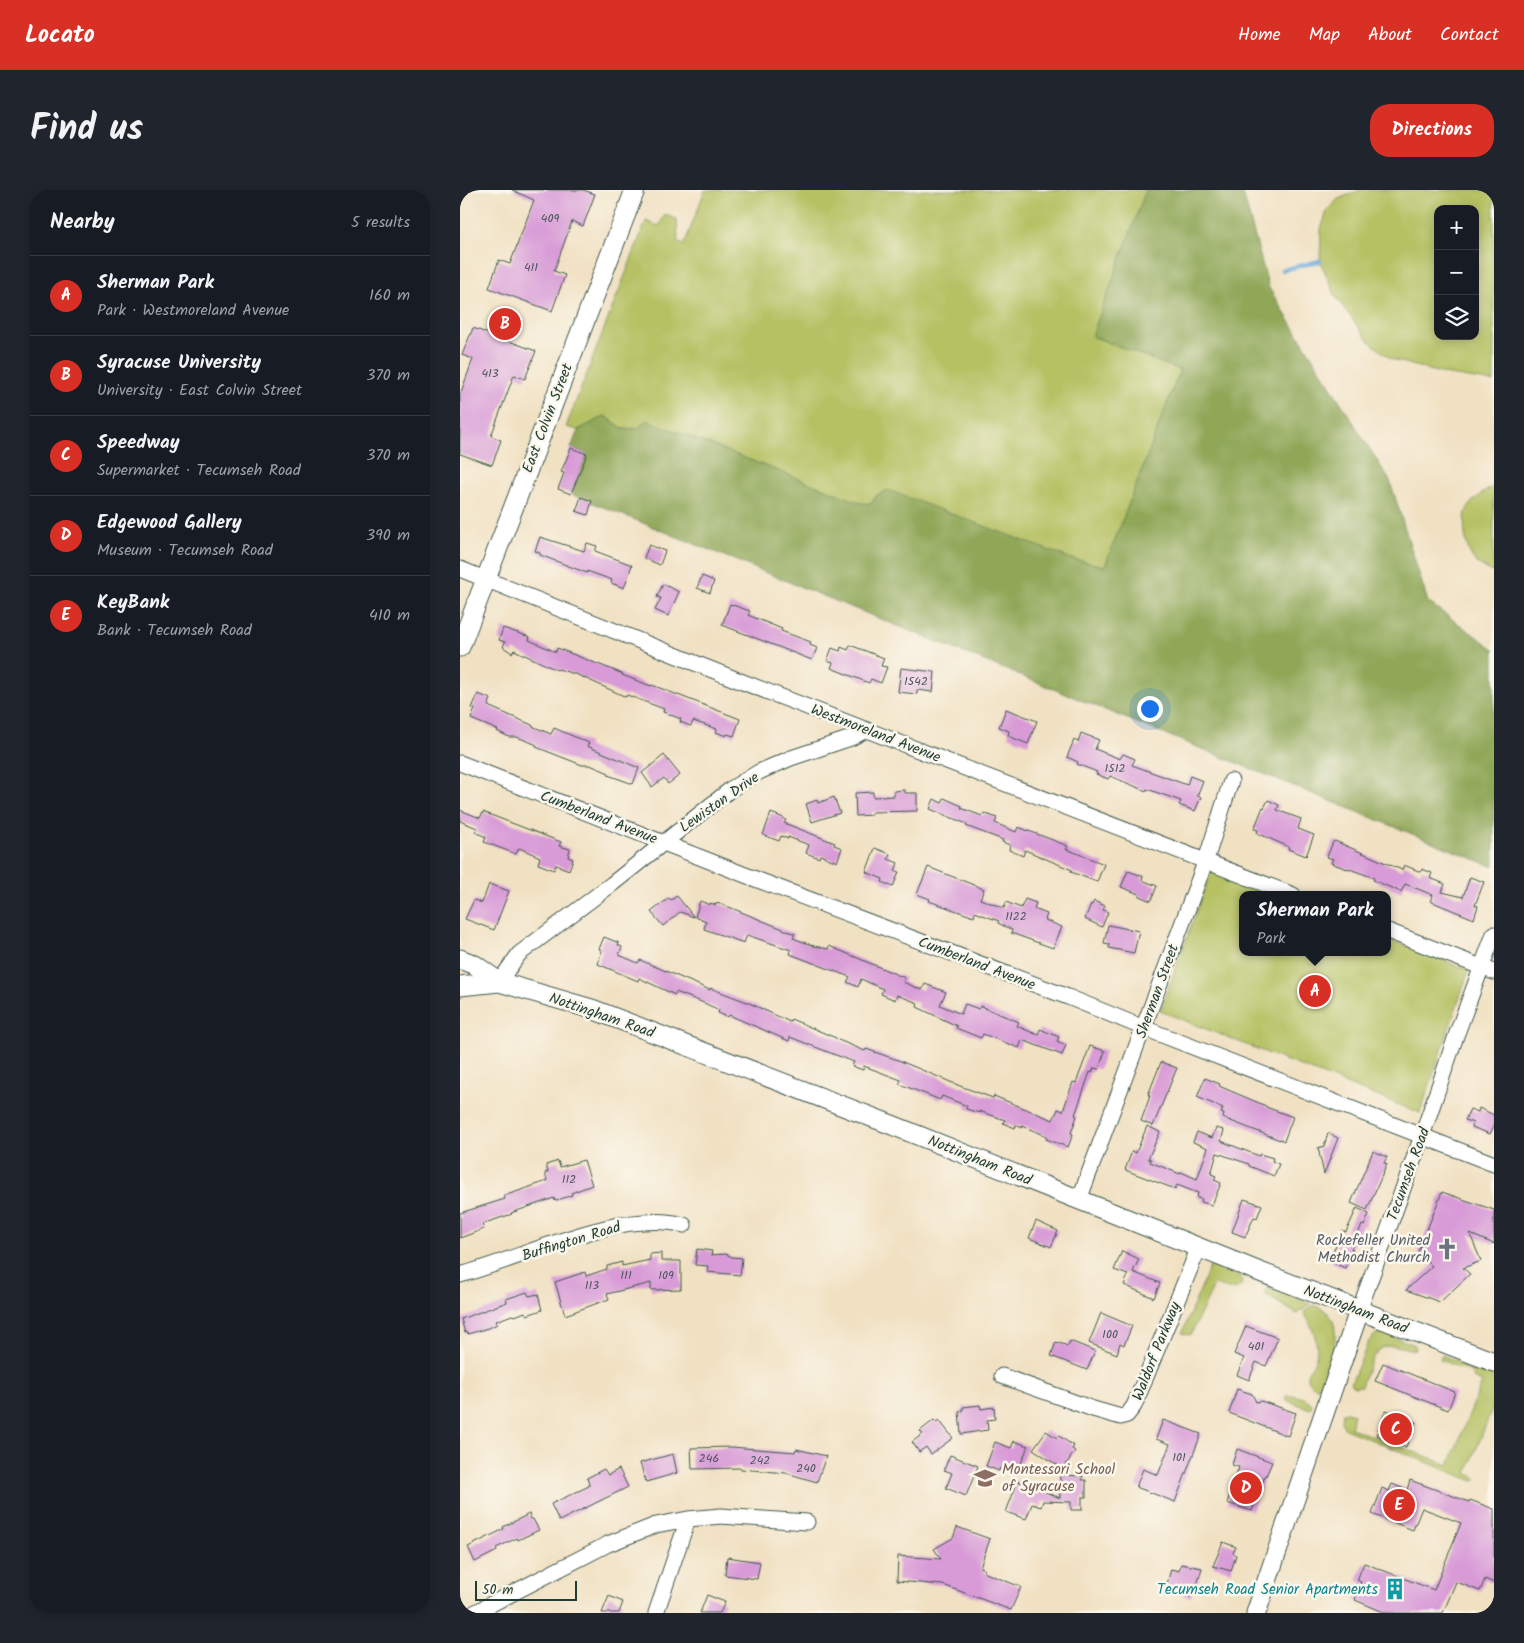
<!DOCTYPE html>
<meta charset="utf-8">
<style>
:root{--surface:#171b24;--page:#20242c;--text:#f1f3f6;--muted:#9ea1a6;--line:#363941;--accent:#d93025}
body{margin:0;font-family:Kalam,sans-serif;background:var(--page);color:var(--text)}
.controls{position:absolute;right:15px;top:15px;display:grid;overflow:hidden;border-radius:10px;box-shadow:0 2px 12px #0003}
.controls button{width:45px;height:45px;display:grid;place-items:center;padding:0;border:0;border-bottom:1px solid var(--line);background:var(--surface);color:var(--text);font:25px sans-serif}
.scale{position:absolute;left:15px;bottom:12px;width:102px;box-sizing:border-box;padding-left:5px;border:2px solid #1f3d34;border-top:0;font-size:14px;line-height:18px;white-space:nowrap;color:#1f3d34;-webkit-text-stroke:4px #fbf7ec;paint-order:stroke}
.you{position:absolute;left:689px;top:518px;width:18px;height:18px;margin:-12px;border:4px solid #fff;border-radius:50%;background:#1a73e8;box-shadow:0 0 0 8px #1a73e833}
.badge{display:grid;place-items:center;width:32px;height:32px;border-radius:50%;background:var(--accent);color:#fff;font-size:16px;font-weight:700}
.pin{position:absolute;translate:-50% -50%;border:2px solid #fff;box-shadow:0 1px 5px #0006}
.popup{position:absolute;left:779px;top:701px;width:152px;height:65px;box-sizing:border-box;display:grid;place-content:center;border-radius:10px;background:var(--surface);filter:drop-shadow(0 1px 4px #0005);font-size:16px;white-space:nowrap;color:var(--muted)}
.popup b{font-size:19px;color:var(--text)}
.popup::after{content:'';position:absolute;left:50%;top:100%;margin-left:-10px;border:10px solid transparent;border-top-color:var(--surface)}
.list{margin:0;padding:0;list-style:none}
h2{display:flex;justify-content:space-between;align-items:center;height:65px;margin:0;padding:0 20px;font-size:21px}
h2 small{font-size:16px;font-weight:400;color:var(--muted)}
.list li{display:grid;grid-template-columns:32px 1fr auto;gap:15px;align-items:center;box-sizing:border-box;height:80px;padding:0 20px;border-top:1px solid var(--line)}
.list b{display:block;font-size:19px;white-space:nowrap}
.list p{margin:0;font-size:16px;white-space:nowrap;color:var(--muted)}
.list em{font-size:16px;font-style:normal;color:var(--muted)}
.icon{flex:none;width:28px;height:28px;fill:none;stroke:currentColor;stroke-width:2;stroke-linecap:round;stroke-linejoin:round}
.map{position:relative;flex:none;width:1034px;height:1423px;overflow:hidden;border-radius:20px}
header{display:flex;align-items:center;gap:30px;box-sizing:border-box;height:70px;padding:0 25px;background:var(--accent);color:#fff}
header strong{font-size:24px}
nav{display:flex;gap:28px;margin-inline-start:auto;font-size:18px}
.intro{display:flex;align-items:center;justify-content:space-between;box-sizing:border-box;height:120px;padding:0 30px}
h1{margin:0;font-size:35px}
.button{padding:12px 22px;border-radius:20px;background:var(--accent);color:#fff;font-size:18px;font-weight:700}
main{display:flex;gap:30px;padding:0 30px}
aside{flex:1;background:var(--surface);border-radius:20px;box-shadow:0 2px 12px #0003}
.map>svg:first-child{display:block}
</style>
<header>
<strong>Locato</strong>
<nav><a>Home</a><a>Map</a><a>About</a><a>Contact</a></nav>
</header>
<div class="intro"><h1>Find us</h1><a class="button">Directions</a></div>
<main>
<aside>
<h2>Nearby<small>5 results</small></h2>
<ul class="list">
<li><span class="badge">A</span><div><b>Sherman Park</b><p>Park · Westmoreland Avenue</p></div><em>160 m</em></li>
<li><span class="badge">B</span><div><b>Syracuse University</b><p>University · East Colvin Street</p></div><em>370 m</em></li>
<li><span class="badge">C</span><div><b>Speedway</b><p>Supermarket · Tecumseh Road</p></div><em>370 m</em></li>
<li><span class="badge">D</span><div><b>Edgewood Gallery</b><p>Museum · Tecumseh Road</p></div><em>390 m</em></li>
<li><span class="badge">E</span><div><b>KeyBank</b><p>Bank · Tecumseh Road</p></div><em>410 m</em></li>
</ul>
</aside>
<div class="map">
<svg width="1034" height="1423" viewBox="0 0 1034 1423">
<rect width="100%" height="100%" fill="#fbf7ec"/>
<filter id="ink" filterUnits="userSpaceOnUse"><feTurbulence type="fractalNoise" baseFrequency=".02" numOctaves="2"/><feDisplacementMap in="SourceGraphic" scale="10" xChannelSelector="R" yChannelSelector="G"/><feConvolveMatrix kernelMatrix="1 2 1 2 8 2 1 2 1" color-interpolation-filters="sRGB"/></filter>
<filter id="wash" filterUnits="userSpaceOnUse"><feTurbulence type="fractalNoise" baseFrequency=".0096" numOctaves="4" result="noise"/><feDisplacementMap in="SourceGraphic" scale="20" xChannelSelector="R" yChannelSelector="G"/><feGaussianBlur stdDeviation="1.12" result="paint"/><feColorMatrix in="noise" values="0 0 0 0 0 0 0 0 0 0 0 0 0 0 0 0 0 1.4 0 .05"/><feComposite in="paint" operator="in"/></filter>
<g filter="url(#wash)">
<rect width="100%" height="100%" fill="#f1e1c3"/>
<!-- green -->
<path fill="#b5c163" stroke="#6a7f4c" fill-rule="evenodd" d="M245,0H686L632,146L720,180L645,376L612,369L417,305L411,314L401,313L187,231L178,238L164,239L145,226L118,240L106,237L186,31L199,36L205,25L217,29L218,52L224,55Z
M900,0H1034V192L983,184L931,169L908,150L876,107L860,71L861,39L867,21L878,9ZM978,19H1015V146H978Z
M1034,296V382H1033C1027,379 1021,376 1016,372C1005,361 1000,329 1009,316C1015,307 1026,301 1034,296Z
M751,681L813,705H782V762H928V749L1009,780L960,923L700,821Z
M750,1076L781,1086L782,1094C775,1104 765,1097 755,1094L731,1144L728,1145L722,1143Z
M812,1098H813L851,1114L837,1124L806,1105L805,1103L806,1100Z
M853,1115C858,1117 863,1119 867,1122C886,1141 867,1175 860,1197H857C852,1195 847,1193 847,1187C847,1181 852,1177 854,1173C861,1156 853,1137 844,1123Z
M923,1143L955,1155L956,1159L952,1160C915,1147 913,1166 901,1196L894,1197L891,1193L909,1151L916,1144Z
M982,1165L1034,1185V1214L1007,1283L1015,1287L1017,1290L1013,1291L885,1239L881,1232L882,1223L887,1222L894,1224L891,1238L989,1275L1022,1192L1013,1188L1011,1182L980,1170Z
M826,1206C836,1206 847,1206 852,1215L850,1219L826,1210Z"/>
<!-- forest -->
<path fill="#90a759" stroke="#587246" d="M686,0H782L809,98L930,291L968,412L1034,459V677L111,304L127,264L111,258L118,240L145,226L164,239L178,238L187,230L401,313L411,314L417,305L428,300L612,369L645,376L720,180L632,146Z"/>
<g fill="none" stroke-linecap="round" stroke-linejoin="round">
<!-- stream -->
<path stroke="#68a6da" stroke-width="4.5" d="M822,80L860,71"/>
</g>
<g id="blocks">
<!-- building -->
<path fill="#d89bd7" d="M52,0H123L135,4L123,36L112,31L94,81L105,85L92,121L29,98L39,70L50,74L74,10Z
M13,138L76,161L65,189L54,185L31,246L41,250L32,275L0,264V205L13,169L2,165Z
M111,258L127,264L111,304L98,299L104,283L101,282Z
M121,307L132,311L128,325L116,321Z
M80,347L124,361L127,353L137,356L135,361L172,375L164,398L151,393L152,390L127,381V383L80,365V363L75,361Z
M189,355L205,361L200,375L184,368Z
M242,386L254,391L250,403L237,398Z
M203,394L219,402L208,426L195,420L201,408L197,407Z
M270,414L290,421L288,425L322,439L321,441L351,452L350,455L357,458L352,470L262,435Z
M43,438L70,447L69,450L96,462L97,458L163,484L162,485L191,496L192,495L218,505L280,529L274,546L267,544L266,546L256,542L257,539L233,531L231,536L220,532L221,529L203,522L204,519L167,505L166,507L118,485L98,479L97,480L54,460L52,463L43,457L45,452L39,450Z
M390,455L424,468L421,476L427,477L421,493L411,489L409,493L371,478L373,473L367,471L372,458L380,461L381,457L388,460Z
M441,478L475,482L473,502L457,500V504L438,502Z
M18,504L31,509L28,516L72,535V536L91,544L94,538L129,553L127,556L179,578L173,594L148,585L149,583L130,575H122L76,557L77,555L57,547H49L37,541L38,540L11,529L15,519L12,518Z
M546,519L577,531L568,554L548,546L549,541L539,537Z
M621,543L639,550L635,559L660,569L663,564L675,569L672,575L727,595L730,586L743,591L737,606L741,607L735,621L719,615L721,611L687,599L686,601L650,586L648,589L636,584L637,582L617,574L618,572L607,567L614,550L618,552Z
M204,565L220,585L208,594L204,588L192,597L182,583Z
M445,600V603H457V621L412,622V625L396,626L395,603L413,602V607L434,606V601Z
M374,607L380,623L352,632L346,614L357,610L358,613Z
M484,608L502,616L501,618L522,626L524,623L537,628L535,633L556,642L558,637L585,647L608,656L606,659L644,674L637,692L611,682L612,680L565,660L563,666L549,660L550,655L542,652L543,650L506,636L507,634L470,619L474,609L482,613Z
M808,610L819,615L817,620L841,629L838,639L854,645L846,666L828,659L829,657L797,643L798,640L794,639L803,617L804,618Z
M0,620L20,628L23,622L101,652L99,656L110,659L108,667L113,669L109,680L96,675L94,680L78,674L80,667L59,658L56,664L24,652L26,647L15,642L17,638L0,631Z
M311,623L324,628V629L326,630L324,633L375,653L374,655L382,658L377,672L360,665L359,668L346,663L349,655L328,647V649L321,646L319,651L303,645Z
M875,651L942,680L944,675L961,682L962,679L972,683L970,688L985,694L982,702L1003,707L1010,687L1024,692L1015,715L1018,716L1014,729L970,711L973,705L945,694L941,702L913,690L914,688L887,678V679L871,673L873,669L867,667L873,652Z
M415,658L430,664L428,669L438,673L435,681L439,682L433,697L422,692L423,689L406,682Z
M468,677L524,699L520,709L544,718L546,712L561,718L565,709L576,713L574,719L587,724L585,730L602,737L593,758L551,743L552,740L538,733L539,731L515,722L514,727L469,711L470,709L457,704Z
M668,681L683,686L682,690L697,696L691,711L679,706V704L661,697Z
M29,694L49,701L34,740L5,729L14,710L22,713Z
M217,706L234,727L220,722L203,736L191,722L209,708L211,710Z
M240,711L250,715V713L256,715L257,713L269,717L335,744L333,748L354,756L368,759L369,756L381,761L445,788L443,792L462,800L465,794L486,802L480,815L501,824L505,814L519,819L520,816L559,832L557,836L578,845L580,839L599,847L597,851L606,855L602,865L562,850L559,858L523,844L521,848L496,838L497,836L457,817L458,813L437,805L435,810L421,804L423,799L401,789L398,797L387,792L390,787L330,764L331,760L287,745L284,753L244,739L246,731L235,727Z
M634,711L645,716L643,720L648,722L642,737L625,729L631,714L632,715Z
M648,735L679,741L674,763L649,758V754L644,753Z
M144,747L159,753L158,755L162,757L159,765L178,773L180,770L250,800V798L287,812L330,832L331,829L376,848V849L405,861L406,859L438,870L500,896L533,908L534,906L593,930L598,919L603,921L613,892L616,893L630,856L645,861L639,879L634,878L632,883L630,882L615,925L617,926L611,943L613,944L608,957L586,949L587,946L562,936V938L556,935L555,938L543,933L545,930L519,921V923L506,919L507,916L482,906L480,910L468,905L439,894L441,890L404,876L403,880L392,876L394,872L368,862L330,847L329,851L269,825L268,827L258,823L259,820L244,813L216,802L215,805L179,788L178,791L138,774L142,760L139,759Z
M701,872L717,878L693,936L681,931L690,906L688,905Z
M745,888L760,894L759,896L806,916V917L833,927L824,951L820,949V950L763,928L764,924L761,923L763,918L737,907Z
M1019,918L1034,925V936L1030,944L1012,937L1013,933L1005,930L1010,919L1018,922Z
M687,936L700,942L688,969H691L690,972L720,984L721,982L737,989L748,958L733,952L737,942L752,948L756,938L764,940L761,951L799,966L800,964L813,968L812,971L819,974L814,986L789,976V974L757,963L751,984L756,986L754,990L761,993L752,1015L741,1012L742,1009L737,1008L738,1003L717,995L715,999L665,980L672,961L676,963Z
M868,943L878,948L864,984L858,958L864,956Z
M913,961L927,967L924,973L927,974L907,1020L891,1013Z
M124,970L132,995L111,1003L112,1005L95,1011L94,1008L51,1023L52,1024L22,1034L24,1039L0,1048V1023L45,1009L44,1006L87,991L85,983L88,982L86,975L98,971L100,977Z
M982,1002L1034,1020V1054L1010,1044L1021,1071L1003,1078L1010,1084L980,1112L946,1100L972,1076L958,1062Z
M784,1009L802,1015L797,1028L794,1027L785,1047L772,1042Z
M897,1018L909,1024L904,1036L902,1035L891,1059L893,1060L885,1078L869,1071L882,1041L886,1042Z
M576,1031L598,1041L591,1057L569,1048Z
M237,1059L252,1061L251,1065L266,1064L272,1067L282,1068L280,1085L247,1082L248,1076L235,1075Z
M662,1061L679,1069L673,1082L700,1093L694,1108L664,1095L668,1085L654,1080Z
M201,1063V1071H221V1099L191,1100V1093L147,1104L149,1109L105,1125L95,1092L125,1082L126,1086L147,1079V1076L162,1072V1076L190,1070V1064Z
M67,1102L69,1106L78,1104L82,1120L67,1125L65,1122L55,1126L52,1125L36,1131L37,1134L31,1137L8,1144L7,1142L5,1143L1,1129L47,1112L46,1109Z
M641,1123L672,1136L664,1155L660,1153L657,1164L629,1153Z
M786,1136L818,1148L806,1176L796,1172L789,1190L777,1185L784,1168L774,1164Z
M610,1151L635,1161L627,1180L591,1166L596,1152L608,1156Z
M923,1173L995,1202L988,1220L915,1191Z
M777,1199L792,1204L796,1212L801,1211L836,1223L828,1246L769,1223Z
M520,1215L521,1219L534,1217L535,1229L527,1230L528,1240L501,1244L499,1222L503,1221V1217Z
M926,1220L956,1232L946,1257L916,1245Z
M474,1230L476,1232L479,1230L493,1248L471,1264L466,1257L459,1262L452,1252L463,1244L460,1241Z
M703,1230L741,1244L715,1312L676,1297L683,1279L698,1285L710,1254L696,1249Z
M586,1241L597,1248L599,1246L614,1256L612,1259L615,1261L603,1279L573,1259Z
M554,1251L568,1256L557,1284L540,1278L539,1281L526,1276L535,1252L551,1258Z
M271,1257L335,1262L336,1259L366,1266L357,1292L326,1283L281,1279V1278L232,1279L231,1258Z
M777,1259L812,1272L806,1286H805L792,1321L767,1313L779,1277L772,1275Z
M213,1264L217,1283L186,1292L180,1273Z
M490,1265L518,1276L506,1306L486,1298L492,1283L484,1280Z
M144,1279L148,1285L159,1279L168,1297L99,1331L91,1314L129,1296V1294L127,1288Z
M600,1285L623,1286L622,1290H626V1307H622V1320H611V1312L583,1311L581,1317L572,1314L566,1329L546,1322L558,1291L600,1308Z
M950,1290L1009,1312L1010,1310L1034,1319V1393L1025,1389L1020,1401L996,1392L983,1423H926L895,1410L901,1392L897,1390L904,1373L974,1400L1001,1333L962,1318L953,1340L912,1324L922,1298L929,1301L932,1294L947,1300Z
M69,1324L71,1329H73L79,1340L58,1350L57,1348L36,1358L37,1361L15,1372L8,1357L44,1339L43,1337Z
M497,1337L530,1349L520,1377L525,1380L523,1382L561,1397L551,1420L483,1395L437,1391L438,1366L481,1369L474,1359L493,1348Z
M763,1352L776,1357L773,1363L776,1365L771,1381L753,1376Z
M267,1367L300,1372L297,1389L265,1385Z
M721,1374L742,1378L737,1395L735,1394L731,1407L705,1401L711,1379L719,1381Z
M247,1405L265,1412L260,1423H240Z
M149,1406L163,1412L159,1423H142Z"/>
</g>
</g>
<g filter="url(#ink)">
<use href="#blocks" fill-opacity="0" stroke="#3e5649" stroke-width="1"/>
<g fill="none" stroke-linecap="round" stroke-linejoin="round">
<!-- minor casing -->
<g stroke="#3e5649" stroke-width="17">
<path id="minor" d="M0,379L275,489L833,705
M0,573L298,690L608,807L684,838L1034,974
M928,741L1034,782
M39,792L59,764L152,694L271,599L299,582L331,568L391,548L406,540
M619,1010L746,670L771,591
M0,1085C64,1068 159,1018 224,1035
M899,1121L962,946L997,843L1034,744
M542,1186L633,1219L661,1227L667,1225L674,1216L739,1057
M14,1423L148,1354L196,1335L228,1329L261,1326L347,1332
M196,1423L228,1329"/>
</g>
<!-- tertiary casing -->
<g stroke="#3e5649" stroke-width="21">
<path id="tertiary" d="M0,457L175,0
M0,769L15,775L39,792
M0,796L39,792L132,819L432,935L800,1082L1034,1172
M796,1423L899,1121"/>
</g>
<!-- minor -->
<use href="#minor" stroke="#fff" stroke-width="15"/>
<!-- tertiary -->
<use href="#tertiary" stroke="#fff" stroke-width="19"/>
</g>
</g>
<!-- icons -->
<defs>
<g id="church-bare" transform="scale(1.725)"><path d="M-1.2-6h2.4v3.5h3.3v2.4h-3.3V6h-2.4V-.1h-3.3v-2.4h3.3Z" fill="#6b7280" stroke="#fbf7ec" stroke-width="2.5" paint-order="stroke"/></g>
<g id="school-bare" transform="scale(1.725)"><path d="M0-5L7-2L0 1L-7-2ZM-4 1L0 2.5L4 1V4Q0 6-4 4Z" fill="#8d6e63" stroke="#fbf7ec" stroke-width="2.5" paint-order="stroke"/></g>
<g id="building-bare" transform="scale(1.725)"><path d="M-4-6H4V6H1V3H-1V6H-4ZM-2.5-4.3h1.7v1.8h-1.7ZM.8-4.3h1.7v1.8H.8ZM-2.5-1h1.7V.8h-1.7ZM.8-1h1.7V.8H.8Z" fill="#0f9aa8" stroke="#fbf7ec" stroke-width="2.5" paint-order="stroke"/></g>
</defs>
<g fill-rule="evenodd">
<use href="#church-bare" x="987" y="1059"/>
<use href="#school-bare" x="525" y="1288"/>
<use href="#building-bare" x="935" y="1399"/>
</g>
<g text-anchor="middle" stroke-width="5" stroke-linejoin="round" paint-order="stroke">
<!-- number labels -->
<g font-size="12" fill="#4d545d">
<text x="90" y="32">409</text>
<text x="71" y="81">411</text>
<text x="30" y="187">413</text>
<text x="456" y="495">1542</text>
<text x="655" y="582">1512</text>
<text x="556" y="730">1122</text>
<text x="109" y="993">112</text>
<text x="166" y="1089">111</text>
<text x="206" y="1089">109</text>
<text x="132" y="1099">113</text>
<text x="650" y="1148">100</text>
<text x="796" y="1160">401</text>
<text x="719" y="1271">101</text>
<text x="249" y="1272">246</text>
<text x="300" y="1274">242</text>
<text x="346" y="1282">240</text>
</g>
<!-- street labels -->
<g font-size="15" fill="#1f3d34" stroke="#fbf7ec">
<text transform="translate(87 228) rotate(-69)" y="5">East Colvin Street</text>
<text transform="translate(416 543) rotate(21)" y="5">Westmoreland Avenue</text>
<text transform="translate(259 612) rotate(-35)" y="5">Lewiston Drive</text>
<text transform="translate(139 627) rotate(21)" y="5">Cumberland Avenue</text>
<text transform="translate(517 773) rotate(21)" y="5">Cumberland Avenue</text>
<text transform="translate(697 801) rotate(-70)" y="5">Sherman Street</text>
<text transform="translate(142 825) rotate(19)" y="5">Nottingham Road</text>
<text transform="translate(520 970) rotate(22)" y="5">Nottingham Road</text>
<text transform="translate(948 984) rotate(-70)" y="5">Tecumseh Road</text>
<text transform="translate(111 1051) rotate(-17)" y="5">Buffington Road</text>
<text transform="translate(896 1119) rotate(21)" y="5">Nottingham Road</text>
<text transform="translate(696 1161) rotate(-68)" y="5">Waldorf Parkway</text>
</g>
<!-- worship labels -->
<g font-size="15" fill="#5b616d" stroke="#fbf7ec" text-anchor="end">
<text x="970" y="1055">Rockefeller United<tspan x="970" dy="17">Methodist Church</tspan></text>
</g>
<!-- education labels -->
<g font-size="15" fill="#785e54" stroke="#fbf7ec" text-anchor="start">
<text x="542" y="1284">Montessori School<tspan x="542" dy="17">of Syracuse</tspan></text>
</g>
<!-- culture labels -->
<g font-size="15" fill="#0d838f" stroke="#fbf7ec" text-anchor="end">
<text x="918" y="1404">Tecumseh Road Senior Apartments</text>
</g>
</g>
</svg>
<div class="controls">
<button>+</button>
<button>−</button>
<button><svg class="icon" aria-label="layers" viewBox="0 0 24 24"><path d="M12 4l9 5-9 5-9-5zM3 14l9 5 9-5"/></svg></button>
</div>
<div class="scale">50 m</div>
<div class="you"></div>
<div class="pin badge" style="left:855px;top:801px">A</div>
<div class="popup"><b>Sherman Park</b>Park</div>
<div class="pin badge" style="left:45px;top:134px">B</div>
<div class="pin badge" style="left:936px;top:1239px">C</div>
<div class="pin badge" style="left:786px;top:1298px">D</div>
<div class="pin badge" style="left:939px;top:1315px">E</div>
</div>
</main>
